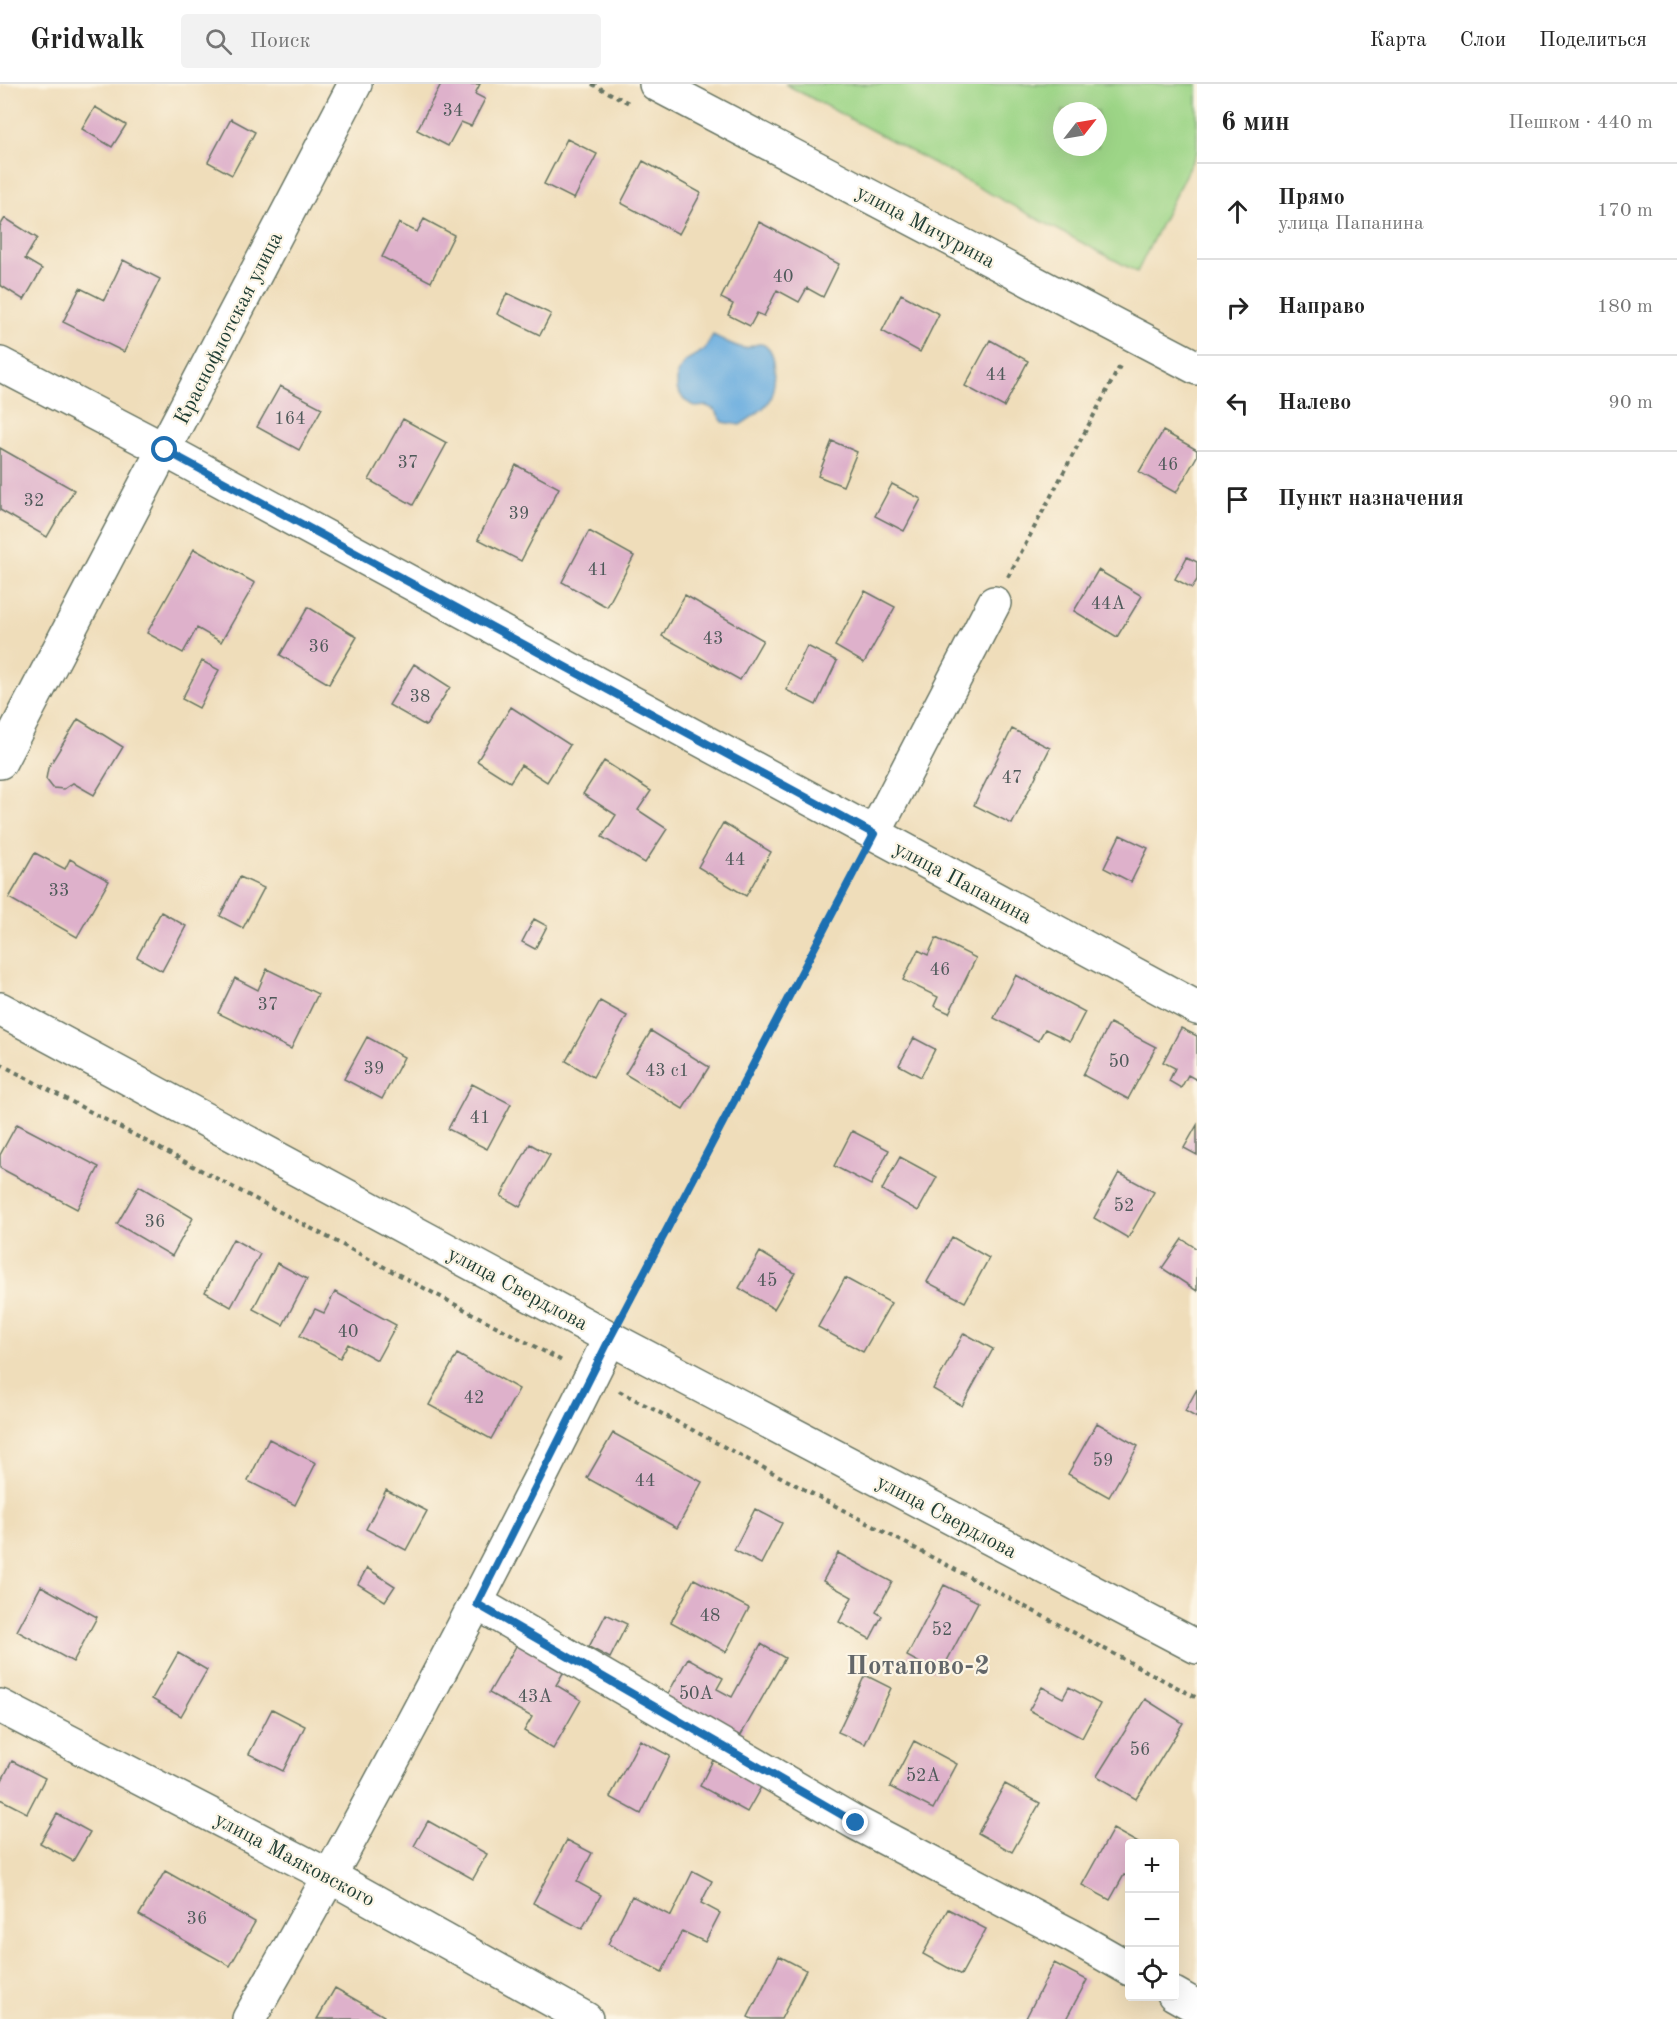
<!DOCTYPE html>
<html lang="ru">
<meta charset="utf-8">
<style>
:root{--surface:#fff;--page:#f2f2f2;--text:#222;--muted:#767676;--line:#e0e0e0}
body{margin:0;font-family:"Old Standard TT",serif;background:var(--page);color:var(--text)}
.controls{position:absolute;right:18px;bottom:18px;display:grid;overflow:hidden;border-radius:6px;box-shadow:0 6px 24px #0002}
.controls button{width:54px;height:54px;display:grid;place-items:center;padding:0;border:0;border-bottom:2px solid var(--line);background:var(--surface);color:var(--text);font:30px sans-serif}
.compass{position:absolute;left:1053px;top:18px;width:54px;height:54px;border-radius:50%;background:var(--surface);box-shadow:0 6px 24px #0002;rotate:59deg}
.stop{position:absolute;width:18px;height:18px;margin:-14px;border:4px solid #1f6fb2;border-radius:50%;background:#fff}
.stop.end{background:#1f6fb2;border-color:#fff;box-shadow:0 2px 6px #0008}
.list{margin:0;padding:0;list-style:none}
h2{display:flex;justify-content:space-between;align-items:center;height:78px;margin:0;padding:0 24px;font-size:26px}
h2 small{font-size:20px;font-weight:400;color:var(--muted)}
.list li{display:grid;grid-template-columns:39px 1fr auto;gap:18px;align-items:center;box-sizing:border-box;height:96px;padding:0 24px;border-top:2px solid var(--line)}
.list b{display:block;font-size:22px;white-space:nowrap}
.list p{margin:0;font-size:20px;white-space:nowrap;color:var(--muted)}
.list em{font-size:20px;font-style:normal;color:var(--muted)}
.icon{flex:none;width:33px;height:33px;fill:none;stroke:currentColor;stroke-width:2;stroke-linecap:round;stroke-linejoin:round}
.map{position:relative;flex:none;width:1197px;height:1935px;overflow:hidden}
header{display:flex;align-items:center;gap:36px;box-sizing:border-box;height:84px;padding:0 30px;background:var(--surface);border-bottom:2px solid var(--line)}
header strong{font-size:28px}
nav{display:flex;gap:33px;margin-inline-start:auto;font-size:21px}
.search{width:420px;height:54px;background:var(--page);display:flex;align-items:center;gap:15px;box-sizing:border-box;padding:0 21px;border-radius:6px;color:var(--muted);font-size:22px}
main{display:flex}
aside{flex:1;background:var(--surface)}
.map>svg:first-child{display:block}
</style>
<header>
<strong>Gridwalk</strong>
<div class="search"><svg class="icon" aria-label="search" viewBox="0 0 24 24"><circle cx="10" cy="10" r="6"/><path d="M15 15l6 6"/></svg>Поиск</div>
<nav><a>Карта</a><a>Слои</a><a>Поделиться</a></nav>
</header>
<main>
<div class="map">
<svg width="1197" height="1935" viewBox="0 0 1197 1935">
<rect width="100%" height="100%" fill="#fcf5e5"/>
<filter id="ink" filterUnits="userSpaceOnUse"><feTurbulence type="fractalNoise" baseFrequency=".0167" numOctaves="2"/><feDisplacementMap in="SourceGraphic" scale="12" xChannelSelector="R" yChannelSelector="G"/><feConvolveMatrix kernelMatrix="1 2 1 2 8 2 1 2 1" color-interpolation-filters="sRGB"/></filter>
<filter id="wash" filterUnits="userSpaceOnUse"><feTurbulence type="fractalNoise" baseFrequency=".008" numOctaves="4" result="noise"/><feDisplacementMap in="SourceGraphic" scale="24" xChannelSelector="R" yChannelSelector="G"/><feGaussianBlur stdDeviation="1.35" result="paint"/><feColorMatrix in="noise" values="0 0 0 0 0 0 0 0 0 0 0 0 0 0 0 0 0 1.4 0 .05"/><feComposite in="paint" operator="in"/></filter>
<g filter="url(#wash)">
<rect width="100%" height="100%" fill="#efddba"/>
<!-- green -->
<path fill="#9dd587" stroke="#5e895e" stroke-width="1.5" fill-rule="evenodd" d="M785,0H1197V67L1137,188ZM1062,27H1098V63H1062Z"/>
<!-- water -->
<path fill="#6aaddf" stroke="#44758a" stroke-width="1.5" d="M713,251C722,255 733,262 743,264C751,265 756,257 764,261C780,271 776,310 766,321C758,330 749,335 740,341L723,338L715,326L707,322L695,323L684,316L677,305V290L685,277L704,266Z"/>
<g id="blocks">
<!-- building -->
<path fill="#deb1cb" d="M441,0H480L475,10L485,15L471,42L461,38L448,62L417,46Z
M95,23L126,41L112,63L82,45Z
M231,35L255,48L232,91L208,78Z
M567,55L597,70L574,115L544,100Z
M643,77L701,109L679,150L621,119Z
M5,134L37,154L25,175L42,185L24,216L0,201V142Z
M424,135L454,151L431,198L382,173L399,139L417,148Z
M759,138L839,180L823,213L807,204L799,218L777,206L764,232L757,229L750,242L728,231L733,220L721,214Z
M123,176L160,195L124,268L63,238L80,204L104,216Z
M507,209L551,230L540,251L497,230Z
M901,210L939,230L920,268L882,247Z
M990,256L1028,277L1004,323L965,302Z
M280,302L322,324L299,366L257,343Z
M403,335L447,359L413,421L369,396Z
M1163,347L1197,366V372L1176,409L1139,388Z
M832,357L857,368L843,402L818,392Z
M0,364L74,406L47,453L0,426Z
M516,381L559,404L521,477L478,455Z
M892,400L921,415L904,447L875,432Z
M589,447L634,472L607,523L562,498Z
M194,465L255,499L221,558L197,544L183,569L147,549Z
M1187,473L1197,478V496L1192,504L1175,495Z
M1098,486L1142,512L1117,553L1074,527Z
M865,507L895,523L864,579L835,562Z
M685,511L763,556L740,596L662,552Z
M308,523L357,553L329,600L280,571Z
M807,562L837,577L816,621L786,606Z
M202,577L219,586L199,624L182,615Z
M414,580L450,603L426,642L389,621Z
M511,623L570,661L547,698L521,681L510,698L477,677Z
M78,635L123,663L94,711L73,699L64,705L53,704L46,695L48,684Z
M1012,645L1050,664L1012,740L974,721Z
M604,677L651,707L638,726L667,745L645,779L602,753L616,731L583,710Z
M723,739L771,768L746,812L698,783Z
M1120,751L1148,764L1131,798L1104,784Z
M35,769L65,785L70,775L109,797L77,853L9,814Z
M240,793L264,804L243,844L220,832Z
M161,828L186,842L162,887L137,873Z
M534,835L547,842L535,865L522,858Z
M936,854L976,874L949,929L934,922L938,913L903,896L918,866L928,871Z
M267,885L318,910L291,965L218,929L235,894L258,906Z
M1016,891L1085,928L1070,957L1045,945L1038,957L994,934Z
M600,917L627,932L593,993L566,977Z
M1110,939L1156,963L1128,1015L1083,991Z
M1181,944L1197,952V996L1188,991L1181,1004L1169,997L1175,984L1163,978Z
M651,947L709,983L683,1025L625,990Z
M367,953L404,973L382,1015L344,995Z
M914,954L935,965L921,993L899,981Z
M472,1000L511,1020L487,1065L448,1045Z
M17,1040L99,1083L77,1125L0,1084V1071Z
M1197,1041V1071L1184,1064Z
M852,1047L889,1066L871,1101L834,1082Z
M530,1060L550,1071L520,1123L501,1112Z
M900,1073L937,1093L918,1127L882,1106Z
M1119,1089L1154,1108L1128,1154L1094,1134Z
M139,1102L193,1134L172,1172L117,1140Z
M952,1153L989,1174L965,1218L927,1198Z
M233,1155L260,1170L231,1223L205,1208Z
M1182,1155L1197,1165V1207L1162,1184Z
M760,1168L795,1189L774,1225L739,1204Z
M277,1179L307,1195L283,1241L253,1225Z
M845,1194L891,1219L863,1268L818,1243Z
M335,1208L396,1241L377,1276L348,1260L340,1274L300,1252L315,1225L324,1229Z
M964,1249L993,1265L962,1322L933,1305Z
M457,1270L519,1305L491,1355L429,1321Z
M1197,1305V1334L1185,1327Z
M1097,1339L1138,1362L1109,1413L1068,1390Z
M613,1349L702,1398L677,1444L587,1394Z
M269,1355L316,1379L295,1421L248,1397Z
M386,1406L427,1427L406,1466L366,1445Z
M755,1425L782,1439L761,1480L734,1466Z
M838,1469L892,1498L876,1528L882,1532L870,1555L839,1538L852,1513L823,1497Z
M367,1484L395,1502L385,1517L358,1500Z
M694,1495L749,1524L726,1568L671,1538Z
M944,1501L978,1518L940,1590L907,1572Z
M41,1502L97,1533L73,1578L17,1547Z
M606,1530L627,1540L610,1574L589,1563Z
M519,1557L566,1584L556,1601L581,1616L553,1665L524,1647L532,1633L489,1609Z
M761,1560L785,1574L738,1656L665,1615L688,1574L723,1594L717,1605L732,1613Z
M178,1569L207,1586L181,1632L152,1615Z
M865,1591L891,1604L865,1660L838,1648Z
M1042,1603L1063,1614L1069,1603L1100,1620L1082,1654L1029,1626Z
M1145,1615L1183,1639L1136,1715L1097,1692Z
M272,1625L305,1642L283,1687L249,1670Z
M640,1656L670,1672L641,1730L610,1713Z
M914,1657L957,1680L933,1725L890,1703Z
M713,1676L761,1703L747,1728L700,1702Z
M12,1677L45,1694L27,1729L0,1715V1700Z
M1005,1700L1040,1719L1012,1768L978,1749Z
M57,1730L90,1748L73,1777L40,1759Z
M428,1737L487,1770L473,1795L414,1762Z
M1113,1745L1140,1760H1130V1793L1124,1791L1110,1816L1082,1801Z
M567,1756L592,1769L577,1798L601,1811L582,1845L533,1819Z
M165,1787L255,1838L230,1882L139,1831Z
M693,1787L712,1797L701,1819L720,1829L705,1858L682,1847L662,1888L608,1860L632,1812L671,1832Z
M948,1825L986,1845L961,1891L923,1870Z
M779,1872L806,1886L781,1935H752L748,1933Z
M1054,1879L1087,1896L1066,1935H1027L1026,1934Z
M335,1904L384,1932L382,1935H317Z"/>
</g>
</g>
<g filter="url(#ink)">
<use href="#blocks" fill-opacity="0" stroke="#687563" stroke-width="1.5"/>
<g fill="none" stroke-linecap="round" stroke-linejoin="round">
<!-- minor casing -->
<g stroke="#687563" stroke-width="36">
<path id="minor" d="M656,0L1197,284
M0,280L165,366L1197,924
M0,678L355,0
M874,750L994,519
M0,925L610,1254L1197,1563
M477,1519L856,1739L1074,1853L1130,1885
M0,1622L331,1793L586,1935
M1174,1910L1197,1923
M249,1935C377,1712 496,1485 610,1254"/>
</g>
<!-- path -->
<path stroke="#687563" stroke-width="4" stroke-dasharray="4.5 4.5" stroke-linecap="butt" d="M592,0L629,19
M1008,493L1121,280
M0,980L564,1278
M626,1225L860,777
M619,1307L1197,1614"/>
<!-- minor -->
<use href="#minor" stroke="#fff" stroke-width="33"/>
</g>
</g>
<g fill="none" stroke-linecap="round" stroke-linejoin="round" filter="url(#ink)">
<!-- route -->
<path stroke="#1f6fb2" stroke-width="8" d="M165,366L874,750L610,1254L477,1520L856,1739"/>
</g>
<g text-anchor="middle" stroke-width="4.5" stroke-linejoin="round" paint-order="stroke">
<!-- number labels -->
<g font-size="18" fill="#4f5a5a">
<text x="453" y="32">34</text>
<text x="783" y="198">40</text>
<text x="996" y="296">44</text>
<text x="290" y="340">164</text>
<text x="408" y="384">37</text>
<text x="1168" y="386">46</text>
<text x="34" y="422">32</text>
<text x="519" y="435">39</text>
<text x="598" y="491">41</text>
<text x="1108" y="525">44А</text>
<text x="713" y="560">43</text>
<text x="319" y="568">36</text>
<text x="420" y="618">38</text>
<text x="1012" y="699">47</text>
<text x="735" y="781">44</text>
<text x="59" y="812">33</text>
<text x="940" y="891">46</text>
<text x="268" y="926">37</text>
<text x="1119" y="983">50</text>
<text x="374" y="990">39</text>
<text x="667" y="992">43 с1</text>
<text x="480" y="1039">41</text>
<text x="1124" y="1127">52</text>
<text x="155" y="1143">36</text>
<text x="767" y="1202">45</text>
<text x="348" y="1253">40</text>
<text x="474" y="1319">42</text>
<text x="1103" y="1382">59</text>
<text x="645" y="1402">44</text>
<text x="710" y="1537">48</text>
<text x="942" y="1551">52</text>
<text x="696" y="1615">50А</text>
<text x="535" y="1618">43А</text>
<text x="1140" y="1671">56</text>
<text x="923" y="1697">52А</text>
<text x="197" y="1840">36</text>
</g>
<!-- street labels -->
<g font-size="21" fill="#1f3d34" stroke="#fcf5e5">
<text transform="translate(926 142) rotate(28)" y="7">улица Мичурина</text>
<text transform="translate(228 244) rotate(-63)" y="7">Краснофлотская улица</text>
<text transform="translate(963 798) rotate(28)" y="7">улица Папанина</text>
<text transform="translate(518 1204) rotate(28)" y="7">улица Свердлова</text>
<text transform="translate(947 1432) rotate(28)" y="7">улица Свердлова</text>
<text transform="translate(295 1775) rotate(28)" y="7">улица Маяковского</text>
</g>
<!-- district labels -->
<g font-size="27" font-weight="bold" fill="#626669" stroke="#fcf5e5">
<text x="918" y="1590">Потапово-2</text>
</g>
</g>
</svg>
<div class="controls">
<button>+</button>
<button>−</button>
<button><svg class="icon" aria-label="locate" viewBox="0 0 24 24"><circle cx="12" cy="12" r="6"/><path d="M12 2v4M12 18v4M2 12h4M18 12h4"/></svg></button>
</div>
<svg class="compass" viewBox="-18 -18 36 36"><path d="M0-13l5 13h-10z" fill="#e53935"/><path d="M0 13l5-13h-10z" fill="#767676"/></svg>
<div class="stop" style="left:165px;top:366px"></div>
<div class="stop end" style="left:856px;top:1739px"></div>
</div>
<aside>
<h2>6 мин<small>Пешком · 440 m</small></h2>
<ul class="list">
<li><svg class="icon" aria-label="ahead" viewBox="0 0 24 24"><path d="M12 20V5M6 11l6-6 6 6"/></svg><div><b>Прямо</b><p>улица Папанина</p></div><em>170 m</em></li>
<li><svg class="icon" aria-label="right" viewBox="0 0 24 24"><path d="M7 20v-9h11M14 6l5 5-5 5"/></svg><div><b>Направо</b></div><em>180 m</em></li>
<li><svg class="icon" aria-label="left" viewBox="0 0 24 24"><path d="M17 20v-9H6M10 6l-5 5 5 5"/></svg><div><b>Налево</b></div><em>90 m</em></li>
<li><svg class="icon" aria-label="arrive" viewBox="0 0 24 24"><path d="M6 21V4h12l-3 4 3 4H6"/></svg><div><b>Пункт назначения</b></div></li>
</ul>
</aside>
</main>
